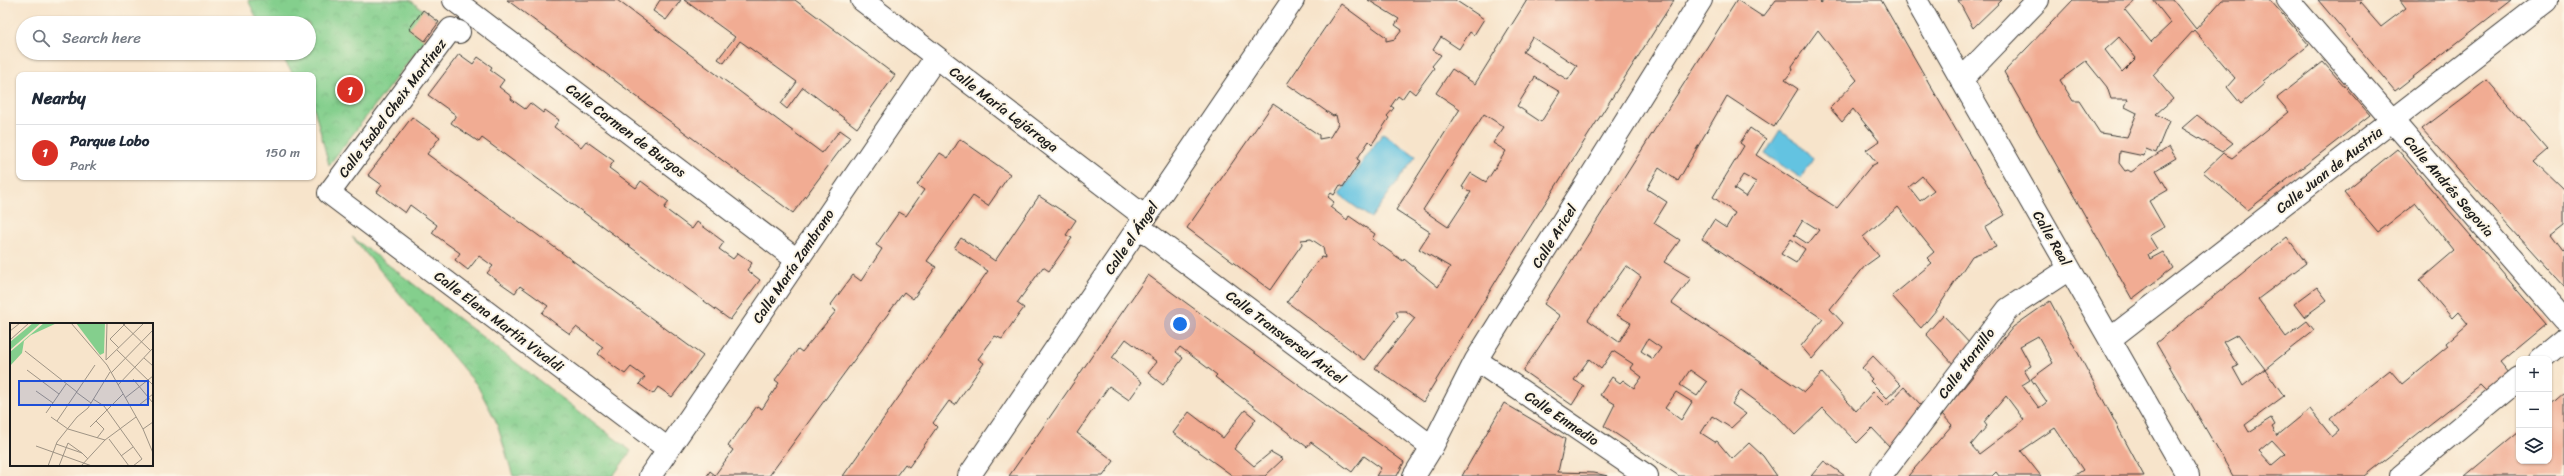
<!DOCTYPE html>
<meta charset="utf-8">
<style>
:root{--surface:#fff;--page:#f6f6f7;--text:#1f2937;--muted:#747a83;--line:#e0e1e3;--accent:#d93025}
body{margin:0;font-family:Sriracha,sans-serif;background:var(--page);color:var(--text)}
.controls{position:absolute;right:12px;bottom:12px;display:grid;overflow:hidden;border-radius:8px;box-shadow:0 1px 3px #0004}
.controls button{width:36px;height:36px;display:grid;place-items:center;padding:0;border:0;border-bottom:1px solid var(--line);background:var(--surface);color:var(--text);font:20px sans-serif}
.you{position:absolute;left:1180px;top:324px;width:14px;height:14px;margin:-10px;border:3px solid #fff;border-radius:50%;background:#1a73e8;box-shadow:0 0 0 6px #1a73e833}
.badge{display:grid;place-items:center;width:26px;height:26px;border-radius:50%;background:var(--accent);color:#fff;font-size:13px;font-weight:700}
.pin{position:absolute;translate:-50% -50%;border:2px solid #fff;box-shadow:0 1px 4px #0006}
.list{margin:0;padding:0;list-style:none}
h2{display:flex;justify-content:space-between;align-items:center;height:52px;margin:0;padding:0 16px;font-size:17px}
h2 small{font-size:13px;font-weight:400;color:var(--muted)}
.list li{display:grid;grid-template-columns:26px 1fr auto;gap:12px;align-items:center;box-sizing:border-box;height:56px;padding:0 16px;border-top:1px solid var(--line)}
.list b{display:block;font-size:15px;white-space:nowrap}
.list p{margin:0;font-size:13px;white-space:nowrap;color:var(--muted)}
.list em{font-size:13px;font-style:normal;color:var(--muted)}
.icon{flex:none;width:22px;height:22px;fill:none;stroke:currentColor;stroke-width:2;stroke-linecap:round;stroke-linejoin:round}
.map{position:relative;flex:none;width:2564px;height:476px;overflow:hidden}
.search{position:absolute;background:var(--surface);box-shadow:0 1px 3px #0004;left:16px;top:16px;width:300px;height:44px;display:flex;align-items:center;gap:10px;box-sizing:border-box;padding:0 14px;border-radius:22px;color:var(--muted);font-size:15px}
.panel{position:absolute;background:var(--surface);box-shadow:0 1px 3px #0004;left:16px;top:72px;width:300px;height:108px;border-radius:8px}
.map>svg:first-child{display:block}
</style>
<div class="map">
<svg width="2564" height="476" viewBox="0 0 2564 476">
<defs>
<pattern id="park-crowns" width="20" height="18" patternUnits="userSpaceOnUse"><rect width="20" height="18" fill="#84cf8d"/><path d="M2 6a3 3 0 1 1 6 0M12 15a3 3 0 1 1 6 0" fill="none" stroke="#71b179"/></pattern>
</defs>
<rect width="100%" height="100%" fill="#fcf5e5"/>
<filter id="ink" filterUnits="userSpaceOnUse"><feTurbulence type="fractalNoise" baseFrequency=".025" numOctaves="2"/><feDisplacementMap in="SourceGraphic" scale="8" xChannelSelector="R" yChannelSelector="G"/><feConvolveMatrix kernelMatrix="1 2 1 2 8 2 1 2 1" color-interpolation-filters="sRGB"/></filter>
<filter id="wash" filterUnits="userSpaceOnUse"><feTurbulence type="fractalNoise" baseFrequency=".012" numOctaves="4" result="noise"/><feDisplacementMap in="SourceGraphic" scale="16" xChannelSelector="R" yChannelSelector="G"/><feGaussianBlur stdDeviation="0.9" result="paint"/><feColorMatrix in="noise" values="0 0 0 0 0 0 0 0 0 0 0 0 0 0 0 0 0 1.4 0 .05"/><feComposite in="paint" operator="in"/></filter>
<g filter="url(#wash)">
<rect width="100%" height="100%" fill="#f7e4cb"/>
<!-- park -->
<path fill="url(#park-crowns)" stroke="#507654" d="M248,0H410L439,22L329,165L313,104V75H294L279,53H309V23H259Z
M352,237L631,451L613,476H513L496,421L477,385Z"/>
<!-- water -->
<path fill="#63c3e1" stroke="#40707e" d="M1780,130L1799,143L1813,159L1801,178L1765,154Z
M1383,133L1416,156L1371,218L1339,195Z"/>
<g id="blocks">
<!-- building -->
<path fill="#f1ac93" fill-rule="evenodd" d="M507,0H617L822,153L840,130L850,137L793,213Z
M660,0H681L666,20L653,11Z
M684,0H795L895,75L857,128L803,87L787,109L781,104L797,82L740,41L724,63L718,59L735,37Z
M1368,0H1455L1484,19L1474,35L1470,32L1459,49L1441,37L1433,50L1441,55L1432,66L1434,68L1415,94L1409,89L1402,99L1398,96L1391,106L1394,108L1387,116L1389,118L1372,144L1369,141L1357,159L1360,161L1343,187L1340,185L1334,195L1331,193L1328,197L1334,202L1330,207L1347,220L1349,216L1375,234L1372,239L1403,261L1404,259L1438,287L1450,267L1419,249L1430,232L1396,210L1460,109L1436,93L1452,69L1475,84L1527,0H1674L1502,271L1423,402L1375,368L1415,318L1406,311H1396L1398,316L1364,360L1287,302L1321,257L1325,258L1323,247L1311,239L1301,240L1302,244L1270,290L1187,228L1273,104L1319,135V139L1330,137L1338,124L1336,115L1333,116L1287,84L1341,4L1386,37V41L1395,39L1402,30L1395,25L1399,19ZM1532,37L1577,66L1568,80L1523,52ZM1535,77L1560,92L1541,122L1517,106ZM1484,114L1504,127L1493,143L1506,151L1486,182L1471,173L1462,187L1471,192L1448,227L1423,210Z
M1737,0L1763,17L1776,0H1818L1821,3L1825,0H1881L2005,215L1985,227L1996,247L1972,256L1937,309L1921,328L1892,296L1932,263L1927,258L1934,252L1898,207L1863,237L1879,256L1865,266L1830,309L1843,323L1812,359L1801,346L1823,319L1702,239L1714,220L1726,228L1735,213L1713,197L1744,146L1740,143L1750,128L1766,139L1756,155L1837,208L1871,166L1877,163L1866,150L1879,141L1853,109L1842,122L1830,108L1857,80L1818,30L1792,66L1793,70L1785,80L1798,89L1774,127L1727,96L1678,181L1659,168L1647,189L1667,202L1654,223L1680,240L1664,262L1691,278L1672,303L1804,392L1822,373L1856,411L1873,392L1887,406L1904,387L1922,406L1890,447L1872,428L1857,443L1823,408L1795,435L1779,418L1741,390L1732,404L1746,414L1731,428L1712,416L1701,433L1715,442L1717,441L1732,459L1749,443L1763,456L1777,476H1679L1604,426L1615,404L1600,395L1612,377L1620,383L1623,380L1634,388L1642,377L1630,368L1633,364L1613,351L1601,369L1589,359L1574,380L1584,386L1572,405L1523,371L1560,316L1544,304ZM1743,175L1756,182L1746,197L1734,189ZM1922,176L1934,190L1920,201L1909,187ZM1803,220L1819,230L1808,244L1794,235ZM1791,239L1805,249L1796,263L1781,254ZM1626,266L1641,277L1617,315L1631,323L1619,342L1588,320ZM1648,339L1661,348L1653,359L1641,351ZM1690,370L1707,382L1697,396L1680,385ZM1676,392L1692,402L1681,420L1665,408Z
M1958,0H2002L1973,28Z
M2073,0H2136L2125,10L2151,42L2171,23L2153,0H2173L2196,29L2222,0H2270L2309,45L2263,81L2265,83L2241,104L2227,87L2235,78L2194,30L2153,75L2173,99L2156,114L2169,121L2156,153L2146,149L2144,156L2120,151L2119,163L2125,171L2128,170L2131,172L2169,147L2176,158L2156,170L2168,190L2149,201L2164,227L2149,236L2157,249L2148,254L2150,259L2163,252L2173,268L2132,299L2004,72ZM2119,37L2136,58L2122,72L2105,50ZM2086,61L2107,87L2111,99H2128L2125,107L2137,113L2127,137L2100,133L2079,101H2073L2060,80Z
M2318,0H2363L2360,3L2381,27L2406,8L2400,0H2512L2395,91Z
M423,10L439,22L425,41L409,29Z
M459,54L473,64L478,57L492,67L490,70L504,80L499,87L512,97L511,99L525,109L530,103L543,113L545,110L559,120L554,127L581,147L586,141L614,161L609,168L636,188L641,181L669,202L664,208L692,229L697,222L724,242L719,249L733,259L738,253L752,263L747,270L760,280L730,320L482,138L479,142L451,123L456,115L428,95Z
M2323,62L2370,115L2248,210L2203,172L2223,153L2232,158L2289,112L2277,98Z
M2487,80L2548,150L2534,162L2564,191V224L2550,235L2562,251L2564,249V287L2422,129Z
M2197,115L2233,143L2222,152L2182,128Z
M412,117L440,137L427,154L703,356L672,397L658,387L653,394L639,384L645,377L631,367L625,374L612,365L598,354L603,347L576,327L570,334L556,324L542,313L548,306L520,286L515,293L502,284L487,273L493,266L479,256L468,270L455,260L460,253L432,233L437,225L410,205L405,213L377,192L382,185L368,175Z
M960,139L1010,174L988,206L973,196L927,261L936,267L913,299L904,292L769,476H707L710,471L715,475L733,450L728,446L757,406L762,409L779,383L775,380L798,349L802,352L836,311L830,306L853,275L861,281L882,249L876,245L899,212L906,216L924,190L917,185L940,153L948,158Z
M2397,149L2546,324L2500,362L2509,373L2487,392L2480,385L2364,476H2233L2156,343L2287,237L2306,263L2258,299L2286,337L2307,321L2314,330L2265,369L2238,334L2223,342L2238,366L2233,368L2243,386L2265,369L2284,396L2245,425L2249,432L2271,418L2275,425L2272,427L2277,436L2310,409L2332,437L2339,431L2330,419L2367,388L2390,370L2402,384L2448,346L2446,343L2468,324L2458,312L2452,318L2420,280L2454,251L2416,203L2378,232L2344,192ZM2272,440L2285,454L2272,465L2259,451Z
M1039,196L1076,220L1066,235L1072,238L1049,271L1043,267L1017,303L1024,308L1014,321L1002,339L995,336L978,359L984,363L955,405L949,401L933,423L937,427L909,467L905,464L896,476H843L988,271L954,248L961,238L995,261Z
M1148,275L1404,462L1397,476H1376L1381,468L1364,456L1352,472L1311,442L1307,447L1215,377L1217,375L1180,347L1176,352L1183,358L1163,385L1148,373L1157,362L1126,339L1112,358L1142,382L1129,400L1109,386L1077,433L1114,461L1103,476H1009Z
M2317,287L2327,300L2304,317L2294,304Z
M2050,301L2144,476H2074L2083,470L2055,428L2021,451L2041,476H1999L1996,472L1992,476H1908L1952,425L1942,414L2013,327ZM2038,336L2053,363L2031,379L2047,402L2039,408L2022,385L2030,380L2024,370L2031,366L2020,346ZM2006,396L2024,420L1979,454L1971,445L1987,426L1984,422Z
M1943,315L1972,346L1955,366L1926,334Z
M1873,356L1901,385L1887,398L1870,381L1872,379L1862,368Z
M2564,393V476H2465L2519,431V461H2549V406Z
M1504,403L1565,439L1558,472L1594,473L1608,476H1462Z
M1245,410L1256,419L1234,449L1254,466L1271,452L1283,459L1265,476H1233L1173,433L1189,412L1223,438Z
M1824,461L1845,476H1811Z"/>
</g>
</g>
<g filter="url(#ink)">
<use href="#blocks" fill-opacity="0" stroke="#3d3a36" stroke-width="1"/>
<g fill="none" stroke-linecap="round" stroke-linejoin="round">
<!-- minor casing -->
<g stroke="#3d3a36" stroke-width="24">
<path id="minor" d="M454,0L797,260
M862,0L1145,217
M1916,0L2188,476
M2288,0L2564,319
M459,32L451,29L329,193L668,449
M1962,79L2038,0
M1139,227L1432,447
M2110,339L2547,0
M2541,359L2564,340
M1476,360L1647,476
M650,476L936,57
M969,476L1293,0
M1414,476L1432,447L1476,360L1701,0
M1881,476L2008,309L2069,269
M2401,476L2519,378"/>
</g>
<!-- minor -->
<use href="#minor" stroke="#fff" stroke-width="22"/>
</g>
</g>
<g text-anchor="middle" stroke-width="4" stroke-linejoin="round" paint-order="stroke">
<!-- street labels -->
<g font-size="14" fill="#1c1c1c" stroke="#fcf5e5">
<text transform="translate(392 108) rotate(-53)" y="5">Calle Isabel Cheix Martínez</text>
<text transform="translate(1004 109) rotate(37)" y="5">Calle María Lejárraga</text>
<text transform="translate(626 130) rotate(37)" y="5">Calle Carmen de Burgos</text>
<text transform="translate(2329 170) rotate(-38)" y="5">Calle Juan de Austria</text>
<text transform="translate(2449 186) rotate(49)" y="5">Calle Andrés Segovia</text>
<text transform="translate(1554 236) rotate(-58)" y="5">Calle Aricel</text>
<text transform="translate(1131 238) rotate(-56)" y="5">Calle el Ángel</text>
<text transform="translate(2052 238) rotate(60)" y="5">Calle Real</text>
<text transform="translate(793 266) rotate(-56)" y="5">Calle María Zambrano</text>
<text transform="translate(499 321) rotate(37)" y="5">Calle Elena Martín Vivaldi</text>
<text transform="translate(1286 337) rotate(37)" y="5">Calle Transversal Aricel</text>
<text transform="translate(1966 363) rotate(-53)" y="5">Calle Hornillo</text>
<text transform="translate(1562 418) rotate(34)" y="5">Calle Enmedio</text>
</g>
</g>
<!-- overview -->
<g transform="translate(10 323)">
<rect width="143" height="143" fill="#f7e4cb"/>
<path d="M23,0H31L0,27V19ZM34,0H47L21,12L14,18L12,30L0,43V29Z" fill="#84cf8d"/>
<path d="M66,0H95L94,30L90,32Z" fill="#84cf8d"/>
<path fill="none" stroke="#9f9485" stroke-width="1" d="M61,0L97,42L133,106L143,130M112,0L141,28M0,8L10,0M0,17L19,0M109,25L100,16L116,0M107,27L143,62M15,28L67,69M134,35L143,43M96,37L134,0M96,37L97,0M17,47L49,71M101,50L143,7M123,56L143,80M108,62L143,25M26,68L43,80M66,69L81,80M115,75L143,53M83,76L94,83L132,136L123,143M129,82L143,71M36,90L56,61M41,94L58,106L95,117L126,94M47,98L85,42M86,98L94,106L87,115M80,104L113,71M133,106L143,99M99,116L119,143M46,121L72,130L78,136M26,123L82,143M111,133L123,124M38,143L47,119L67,94L78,85L100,49M49,143L58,120L72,130M71,143L95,117"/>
<path fill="#1d4ed8" fill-opacity="0.15" stroke="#1d4ed8" stroke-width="2" d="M9,58H138V82H9Z"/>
<rect width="143" height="143" fill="none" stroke="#1c1c1c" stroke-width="2"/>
</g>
</svg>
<div class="controls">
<button>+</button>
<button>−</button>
<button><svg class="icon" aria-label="layers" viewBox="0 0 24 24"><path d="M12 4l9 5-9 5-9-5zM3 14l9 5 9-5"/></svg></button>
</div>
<div class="you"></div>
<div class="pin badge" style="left:350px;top:90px">1</div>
<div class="search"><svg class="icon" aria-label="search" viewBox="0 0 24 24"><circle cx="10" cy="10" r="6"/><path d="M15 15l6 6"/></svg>Search here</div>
<section class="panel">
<h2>Nearby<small></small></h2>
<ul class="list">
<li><span class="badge">1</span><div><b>Parque Lobo</b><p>Park</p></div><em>150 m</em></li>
</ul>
</section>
</div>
